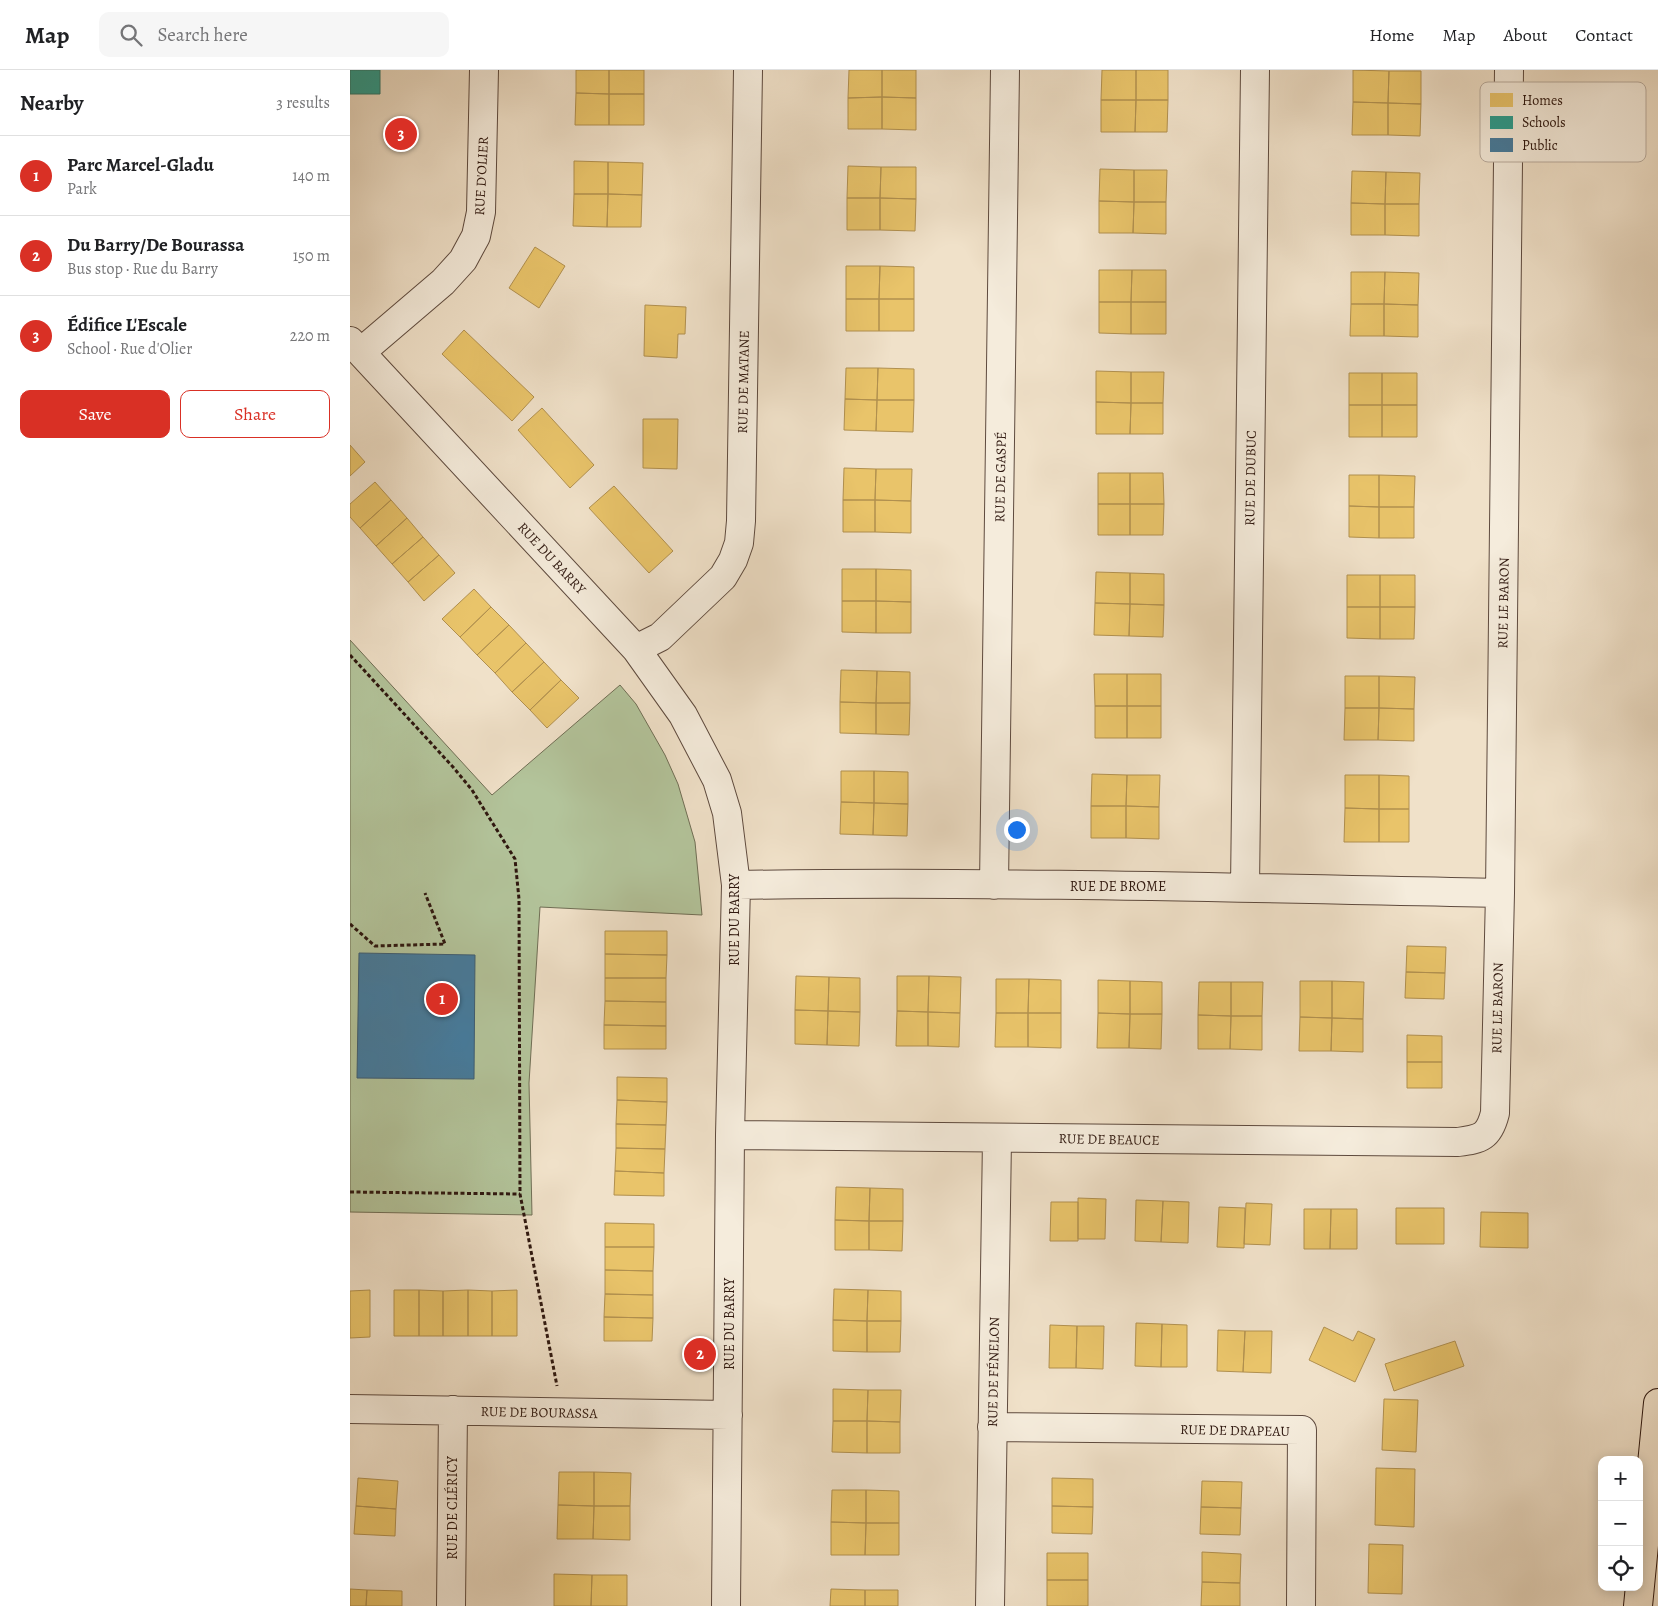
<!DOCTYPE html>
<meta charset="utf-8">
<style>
:root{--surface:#fff;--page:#f6f6f6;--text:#202124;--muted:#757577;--line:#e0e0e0;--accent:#d93025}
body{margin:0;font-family:Alegreya,serif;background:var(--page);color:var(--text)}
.controls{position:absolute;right:15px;bottom:15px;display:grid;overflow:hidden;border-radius:10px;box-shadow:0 2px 12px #0003}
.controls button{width:45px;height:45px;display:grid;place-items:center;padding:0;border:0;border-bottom:1px solid var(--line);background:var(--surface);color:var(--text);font:25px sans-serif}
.you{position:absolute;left:666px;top:759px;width:18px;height:18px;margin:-12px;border:4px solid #fff;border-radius:50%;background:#1a73e8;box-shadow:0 0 0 8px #1a73e833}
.badge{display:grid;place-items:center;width:32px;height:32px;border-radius:50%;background:var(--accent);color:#fff;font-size:16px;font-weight:700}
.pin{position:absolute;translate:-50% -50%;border:2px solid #fff;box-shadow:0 1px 5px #0006}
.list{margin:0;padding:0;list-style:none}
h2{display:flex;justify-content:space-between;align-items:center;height:65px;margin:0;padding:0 20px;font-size:21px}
h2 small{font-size:16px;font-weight:400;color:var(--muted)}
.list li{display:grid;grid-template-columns:32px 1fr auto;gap:15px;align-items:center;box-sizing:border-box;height:80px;padding:0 20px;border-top:1px solid var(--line)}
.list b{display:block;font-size:19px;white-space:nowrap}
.list p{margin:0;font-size:16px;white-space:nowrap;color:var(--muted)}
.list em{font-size:16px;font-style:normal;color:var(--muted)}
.actions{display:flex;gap:10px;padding:15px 20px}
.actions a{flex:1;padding:11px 0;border:1px solid var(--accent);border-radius:10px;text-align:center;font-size:18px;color:var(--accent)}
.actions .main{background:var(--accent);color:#fff}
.icon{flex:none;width:28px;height:28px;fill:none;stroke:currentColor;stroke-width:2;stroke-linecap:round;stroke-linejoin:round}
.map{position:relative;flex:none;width:1308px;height:1536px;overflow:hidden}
header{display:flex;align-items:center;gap:30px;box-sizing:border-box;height:70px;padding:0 25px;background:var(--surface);border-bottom:1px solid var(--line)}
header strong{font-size:24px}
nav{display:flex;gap:28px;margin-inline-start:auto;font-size:18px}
.search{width:350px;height:45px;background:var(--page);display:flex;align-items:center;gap:12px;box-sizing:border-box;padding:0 18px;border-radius:10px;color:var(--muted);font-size:19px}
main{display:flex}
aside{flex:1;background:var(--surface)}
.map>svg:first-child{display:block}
</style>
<header>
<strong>Map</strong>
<div class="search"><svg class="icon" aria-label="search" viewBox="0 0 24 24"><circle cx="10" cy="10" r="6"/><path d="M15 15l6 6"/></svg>Search here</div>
<nav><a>Home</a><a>Map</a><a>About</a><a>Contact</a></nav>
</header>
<main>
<aside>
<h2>Nearby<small>3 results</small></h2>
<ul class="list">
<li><span class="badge">1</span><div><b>Parc Marcel-Gladu</b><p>Park</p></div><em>140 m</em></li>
<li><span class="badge">2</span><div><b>Du Barry/De Bourassa</b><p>Bus stop · Rue du Barry</p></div><em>150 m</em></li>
<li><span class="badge">3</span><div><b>Édifice L'Escale</b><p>School · Rue d'Olier</p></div><em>220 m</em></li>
</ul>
<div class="actions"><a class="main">Save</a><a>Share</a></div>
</aside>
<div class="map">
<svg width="1308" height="1536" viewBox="0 0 1308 1536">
<rect width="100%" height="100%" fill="#f0e1c9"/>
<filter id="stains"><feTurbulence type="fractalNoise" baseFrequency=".004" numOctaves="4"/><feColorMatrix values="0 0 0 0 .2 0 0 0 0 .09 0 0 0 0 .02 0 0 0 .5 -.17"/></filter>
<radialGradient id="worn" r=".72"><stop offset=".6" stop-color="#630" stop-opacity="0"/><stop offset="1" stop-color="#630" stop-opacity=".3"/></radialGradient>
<!-- green -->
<path fill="#b3c49b" stroke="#706e55" d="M0,570L142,725L270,615L286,634L315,685L328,714L345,772L352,845L190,837L179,1013L182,1145L0,1142Z"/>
<!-- homes -->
<path fill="#e9c46a" stroke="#b1904f" d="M226,0H259V24L226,23Z
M259,0H294V24H259Z
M499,0H532V27L498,28Z
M532,0H566V28L532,27Z
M752,0H786V30H751Z
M786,0H818V30H786Z
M1003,0L1039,1L1038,33L1003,32Z
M1039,1H1071V34L1038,33Z
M226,23L259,24V55H225Z
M259,24H294V55H259Z
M532,27L566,28V60L532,59Z
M532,27V59H498V28Z
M751,30H786L785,62H751Z
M786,30H818L817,62H785Z
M1003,32L1038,33V65H1002Z
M1038,33L1071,34L1070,66L1038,65Z
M224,91L258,92V124H224Z
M258,92L293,93L292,125L258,124Z
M498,96L531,97L530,128H497Z
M531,97H566V129L530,128Z
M750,99L784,100V132L749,131Z
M784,100H817L816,132H784Z
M1002,101L1036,102L1035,134L1001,133Z
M1036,102L1070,103L1069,134H1035Z
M224,124H258L257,157L223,156Z
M258,124L292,125L291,157H257Z
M497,128H530V160H497Z
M530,128L566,129L565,161L530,160Z
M749,131L784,132L783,163H749Z
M784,132H816V164L783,163Z
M1001,133L1035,134V165H1001Z
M1035,134H1069V166L1035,165Z
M185,177L215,196L189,238L159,218Z
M496,196H530L529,229H496Z
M530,196L564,197V229H529Z
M749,200H782L781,232H749Z
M782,200H816V232H781Z
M1001,202H1035L1034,234H1001Z
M1035,202L1069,203L1068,235L1034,234Z
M496,229H529V261H496Z
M529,229H564V261H529Z
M749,232H781V264L749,263Z
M781,232H816V264H781Z
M1001,234H1034V266H1000Z
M1034,234L1068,235V267L1034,266Z
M295,235L336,237L335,264H328L327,288L294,286Z
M114,260L184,327L162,351L92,284Z
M496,298H528L527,330L495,329Z
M528,298L564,299V330H527Z
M746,301L781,302V333L746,332Z
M781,302H814L813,333H781Z
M999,303H1032V335H999Z
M1032,303H1067V335H1032Z
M495,329L527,330L526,361L494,360Z
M527,330H564L563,362L526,361Z
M746,332L781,333L780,364H746Z
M781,333H813V364H780Z
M999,335H1032V367H999Z
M1032,335H1067V367H1032Z
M192,338L244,395L220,418L168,360Z
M293,349H328L327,399L293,398Z
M0,375L15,392L0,406Z
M494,398L526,399L525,430H493Z
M526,399H562L561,431L525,430Z
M748,403H780V434H748Z
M780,403H813L814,434H780Z
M999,405H1029V437L999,436Z
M1029,405L1065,406L1064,437H1029Z
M25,412L41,430L10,458L0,447V434Z
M264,416L323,481L299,503L239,438Z
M41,430L57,448L26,476L10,458Z
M493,430H525V462H493Z
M525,430L561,431V463L525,462Z
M748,434H780V465H748Z
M780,434H814L813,465H780Z
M999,436L1029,437V468L999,467Z
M1029,437H1064V468H1029Z
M57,448L73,467L42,494L26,476Z
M73,467L89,485L58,512L42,494Z
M89,485L105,503L74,531L58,512Z
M492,499H526V531H492Z
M526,499L561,500V532L526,531Z
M746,502L780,503V534L745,533Z
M780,503L814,504V535L780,534Z
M997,505H1030V537H997Z
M1030,505H1065V537H1030Z
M124,519L141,537L110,567L92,549Z
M492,531H526V563L492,562Z
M526,531L561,532V563H526Z
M745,533L780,534L779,566L744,565Z
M780,534L814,535L813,567L779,566Z
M141,537L159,555L127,585L110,567Z
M997,537H1030V569L997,568Z
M1030,537H1065L1064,569H1030Z
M159,555L176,573L145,603L127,585Z
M176,573L194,592L162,622L145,603Z
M194,592L211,610L180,640L162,622Z
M491,600L527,601L526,633L490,632Z
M527,601L560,602V633H526Z
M744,604H777V636H745Z
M777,604H811V636H777Z
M995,606H1029V638H995Z
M1029,606L1065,607L1064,639L1029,638Z
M211,610L229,628L197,658L180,640Z
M490,632L526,633V664L490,663Z
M526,633H560L559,665L526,664Z
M745,636H777V668H745Z
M777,636H811V668H777Z
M995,638H1029L1028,670H994Z
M1029,638L1064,639V671L1028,670Z
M491,701H524V733L491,732Z
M524,701L558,702V734L524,733Z
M742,704L777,705L776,736H741Z
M777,705H810L809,737L776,736Z
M995,705H1029V739L995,738Z
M1029,705L1059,706V739H1029Z
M491,732L524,733L523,765L490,764Z
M524,733L558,734L557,766L523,765Z
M741,736H776V768H741Z
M776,736L809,737V769L776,768Z
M995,738L1029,739V772H994Z
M1029,739H1059V772H1029Z
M255,861H317V885L255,884Z
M1057,876L1096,877L1095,903L1056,902Z
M255,884L317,885L316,908H255Z
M1056,902L1095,903L1094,929L1055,928Z
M446,906L479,907L478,941L445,940Z
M547,906H579L578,942L547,941Z
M579,906L611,907L610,943L578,942Z
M479,907L510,908V942L478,941Z
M255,908H316V932L255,931Z
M646,909H679L678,943H646Z
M679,909L711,910V943H678Z
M748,910L780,911V944L748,943Z
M780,911L812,912V944H780Z
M950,911H982V948L950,947Z
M982,911L1014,912L1013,949L982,948Z
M849,912H881V946L848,945Z
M881,912H913L912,946H881Z
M255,931L316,932V956L254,955Z
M445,940L478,941L477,975L445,974Z
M478,941L510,942L509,976L477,975Z
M547,941L578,942V976H546Z
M578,942L610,943L609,977L578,976Z
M646,943H678V977H645Z
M678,943H711V978L678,977Z
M748,943L780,944L779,978H747Z
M780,944H812L811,979L779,978Z
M848,945L881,946L880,979H848Z
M881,946H912V980L880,979Z
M950,947L982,948L981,981H949Z
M982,948L1013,949V982L981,981Z
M254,955L316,956V979H254Z
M1057,965L1092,966V992H1057Z
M1057,992H1092V1018H1057Z
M267,1007L317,1008V1032L267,1030Z
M267,1030L317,1032L316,1055L266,1054Z
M266,1054L316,1055L315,1079L266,1078Z
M266,1078L315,1079L314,1103L265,1101Z
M265,1101L314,1103V1126L264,1125Z
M486,1117L520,1118L519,1151L485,1150Z
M520,1118L553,1119V1151H519Z
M728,1128L756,1129L755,1169H728Z
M786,1130L813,1131L811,1172L785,1171Z
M813,1131L839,1132L838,1173L811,1172Z
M701,1132H728V1171H700Z
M896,1133L922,1134L920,1175L894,1174Z
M869,1137L895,1138L894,1178L867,1177Z
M1046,1138H1094V1174H1046Z
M954,1139H981L980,1179H954Z
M981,1139H1007V1179H980Z
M1131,1142L1178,1143V1178L1130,1177Z
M485,1150L519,1151V1180H485Z
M519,1151H553L552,1181L519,1180Z
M255,1153L304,1154V1177H255Z
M255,1177H304L303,1201L255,1200Z
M255,1200L303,1201V1225L255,1224Z
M484,1219L518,1220L517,1251L483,1250Z
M20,1220V1267L0,1268V1221Z
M44,1220H69V1266H44Z
M69,1220L93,1221V1266H69Z
M118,1220V1266H93V1221Z
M118,1220L142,1221V1266H118Z
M167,1220V1266H142V1221Z
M518,1220L551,1221V1251H517Z
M255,1224L303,1225V1248L254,1247Z
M254,1247L303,1248L302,1271H254Z
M483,1250L517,1251V1282L483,1281Z
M517,1251H551L550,1282H517Z
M786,1253L812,1254L811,1297L785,1296Z
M812,1254L837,1255V1297H811Z
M700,1255L727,1256L726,1298H699Z
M727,1256H754L753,1299L726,1298Z
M974,1257L1003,1271L1008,1261L1025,1269L1005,1312L959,1290Z
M868,1260L895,1261L893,1302L867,1301Z
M895,1261H922L921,1303L893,1302Z
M1105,1271L1114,1296L1044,1321L1035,1294Z
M483,1319L518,1320L517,1351H483Z
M518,1320H551L550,1352L517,1351Z
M1034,1329L1068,1330L1066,1382L1032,1380Z
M483,1351H517V1383L482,1382Z
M517,1351L550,1352V1383H517Z
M1026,1398L1065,1399L1064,1457L1025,1455Z
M209,1402H244V1436L208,1435Z
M244,1402L281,1403L280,1436H244Z
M8,1408L48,1411L46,1439L6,1436Z
M702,1408L743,1409V1437L702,1436Z
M852,1411L892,1412L891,1438L851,1437Z
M482,1420H516V1453L481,1452Z
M516,1420L549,1421V1453H516Z
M208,1435L244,1436L243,1469H207Z
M6,1436L46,1439L45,1466L4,1464Z
M244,1436H280V1470L243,1469Z
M702,1436L743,1437L742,1464L702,1463Z
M851,1437L891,1438L890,1465L850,1464Z
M481,1452L516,1453L515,1485H481Z
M516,1453H549V1485H515Z
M1019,1474L1053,1475L1052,1524L1018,1523Z
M852,1482L891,1484L890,1513L852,1512Z
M697,1483H738V1510H697Z
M204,1504L242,1505L241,1536H204Z
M242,1505H277V1536H241Z
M697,1510H738V1536H697Z
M852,1512L890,1513V1536H851Z
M0,1519L17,1520L16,1536H0Z
M481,1519L515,1520V1536H480Z
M17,1520L52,1521V1536H16Z
M515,1520H548V1536H515Z"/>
<!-- schools -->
<path fill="#2a9d8f" stroke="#2b7569" d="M0,0H30V24H0Z"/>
<!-- public -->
<path fill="#457b9d" stroke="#3e5d72" d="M9,883L125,885L124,1009L7,1008Z"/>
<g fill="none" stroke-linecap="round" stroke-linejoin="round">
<!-- minor casing -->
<g stroke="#5e4a3e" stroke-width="30">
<path id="minor" d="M0,271L286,579L333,645L367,710L377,743L386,815L380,1065L376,1536
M11,282L93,212L113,190L126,166L131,142L134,0
M286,579L310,567L373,507L383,490L389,473L391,451L398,0
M386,815C641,811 895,818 1150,823
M644,815L655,0
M895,817L905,0
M380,1065L1108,1072C1131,1069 1139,1067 1145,1043L1150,823L1159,0
M0,1339L378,1345
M642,1357L952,1360L951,1536
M101,1536L103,1340
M640,1536L647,1068"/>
</g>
<!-- motorway casing -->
<g stroke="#2e170f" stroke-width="30">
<path id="motorway" d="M1288,1536L1308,1333"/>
</g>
<!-- path -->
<path stroke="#2e170f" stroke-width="3" stroke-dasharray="4 2.5" stroke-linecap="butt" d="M0,585L103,697L122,720L165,789L169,829L170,1124L207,1316
M0,854L25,876L95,874L75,823
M0,1122L170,1124"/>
<!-- minor -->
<use href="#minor" stroke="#f5ecdc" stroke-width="28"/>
<!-- motorway -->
<use href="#motorway" stroke="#f0e1c9" stroke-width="28"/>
</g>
<g text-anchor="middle" stroke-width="5" stroke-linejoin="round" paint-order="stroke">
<!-- street labels -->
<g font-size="14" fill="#2e170f" stroke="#f5ecdc">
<text transform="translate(131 106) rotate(-87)" y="5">RUE D'OLIER</text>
<text transform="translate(393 312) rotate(-89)" y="5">RUE DE MATANE</text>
<text transform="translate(650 407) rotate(-89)" y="5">RUE DE GASPÉ</text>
<text transform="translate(900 408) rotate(-89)" y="5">RUE DE DUBUC</text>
<text transform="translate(202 488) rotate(47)" y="5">RUE DU BARRY</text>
<text transform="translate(1153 533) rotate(-89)" y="5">RUE LE BARON</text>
<text x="768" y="821">RUE DE BROME</text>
<text transform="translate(384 850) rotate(-90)" y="5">RUE DU BARRY</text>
<text transform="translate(1147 938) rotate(-89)" y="5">RUE LE BARON</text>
<text transform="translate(759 1069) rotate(1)" y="5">RUE DE BEAUCE</text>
<text transform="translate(379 1254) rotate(-90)" y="5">RUE DU BARRY</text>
<text transform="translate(643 1302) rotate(-89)" y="5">RUE DE FÉNELON</text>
<text transform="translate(189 1342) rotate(1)" y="5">RUE DE BOURASSA</text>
<text transform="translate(885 1360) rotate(1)" y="5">RUE DE DRAPEAU</text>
<text transform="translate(102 1438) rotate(-90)" y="5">RUE DE CLÉRICY</text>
</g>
</g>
<!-- legend -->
<rect x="1130" y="12" width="166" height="80" rx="8" fill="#f5ecdc" stroke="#b9ac9e" stroke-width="1"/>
<rect x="1140" y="23" width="23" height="14" fill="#e9c46a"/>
<rect x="1140" y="46" width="23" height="13" fill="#2a9d8f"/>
<rect x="1140" y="68" width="23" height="14" fill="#457b9d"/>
<g font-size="14" fill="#2e170f">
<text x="1172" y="35">Homes</text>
<text x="1172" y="57">Schools</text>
<text x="1172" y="80">Public</text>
</g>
<rect width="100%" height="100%" filter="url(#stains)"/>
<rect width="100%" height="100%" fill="url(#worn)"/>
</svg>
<div class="controls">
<button>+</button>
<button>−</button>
<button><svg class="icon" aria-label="locate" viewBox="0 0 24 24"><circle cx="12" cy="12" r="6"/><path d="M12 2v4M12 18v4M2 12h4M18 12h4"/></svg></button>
</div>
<div class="you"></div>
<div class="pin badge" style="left:92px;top:929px">1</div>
<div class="pin badge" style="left:350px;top:1284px">2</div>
<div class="pin badge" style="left:51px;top:64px">3</div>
</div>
</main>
